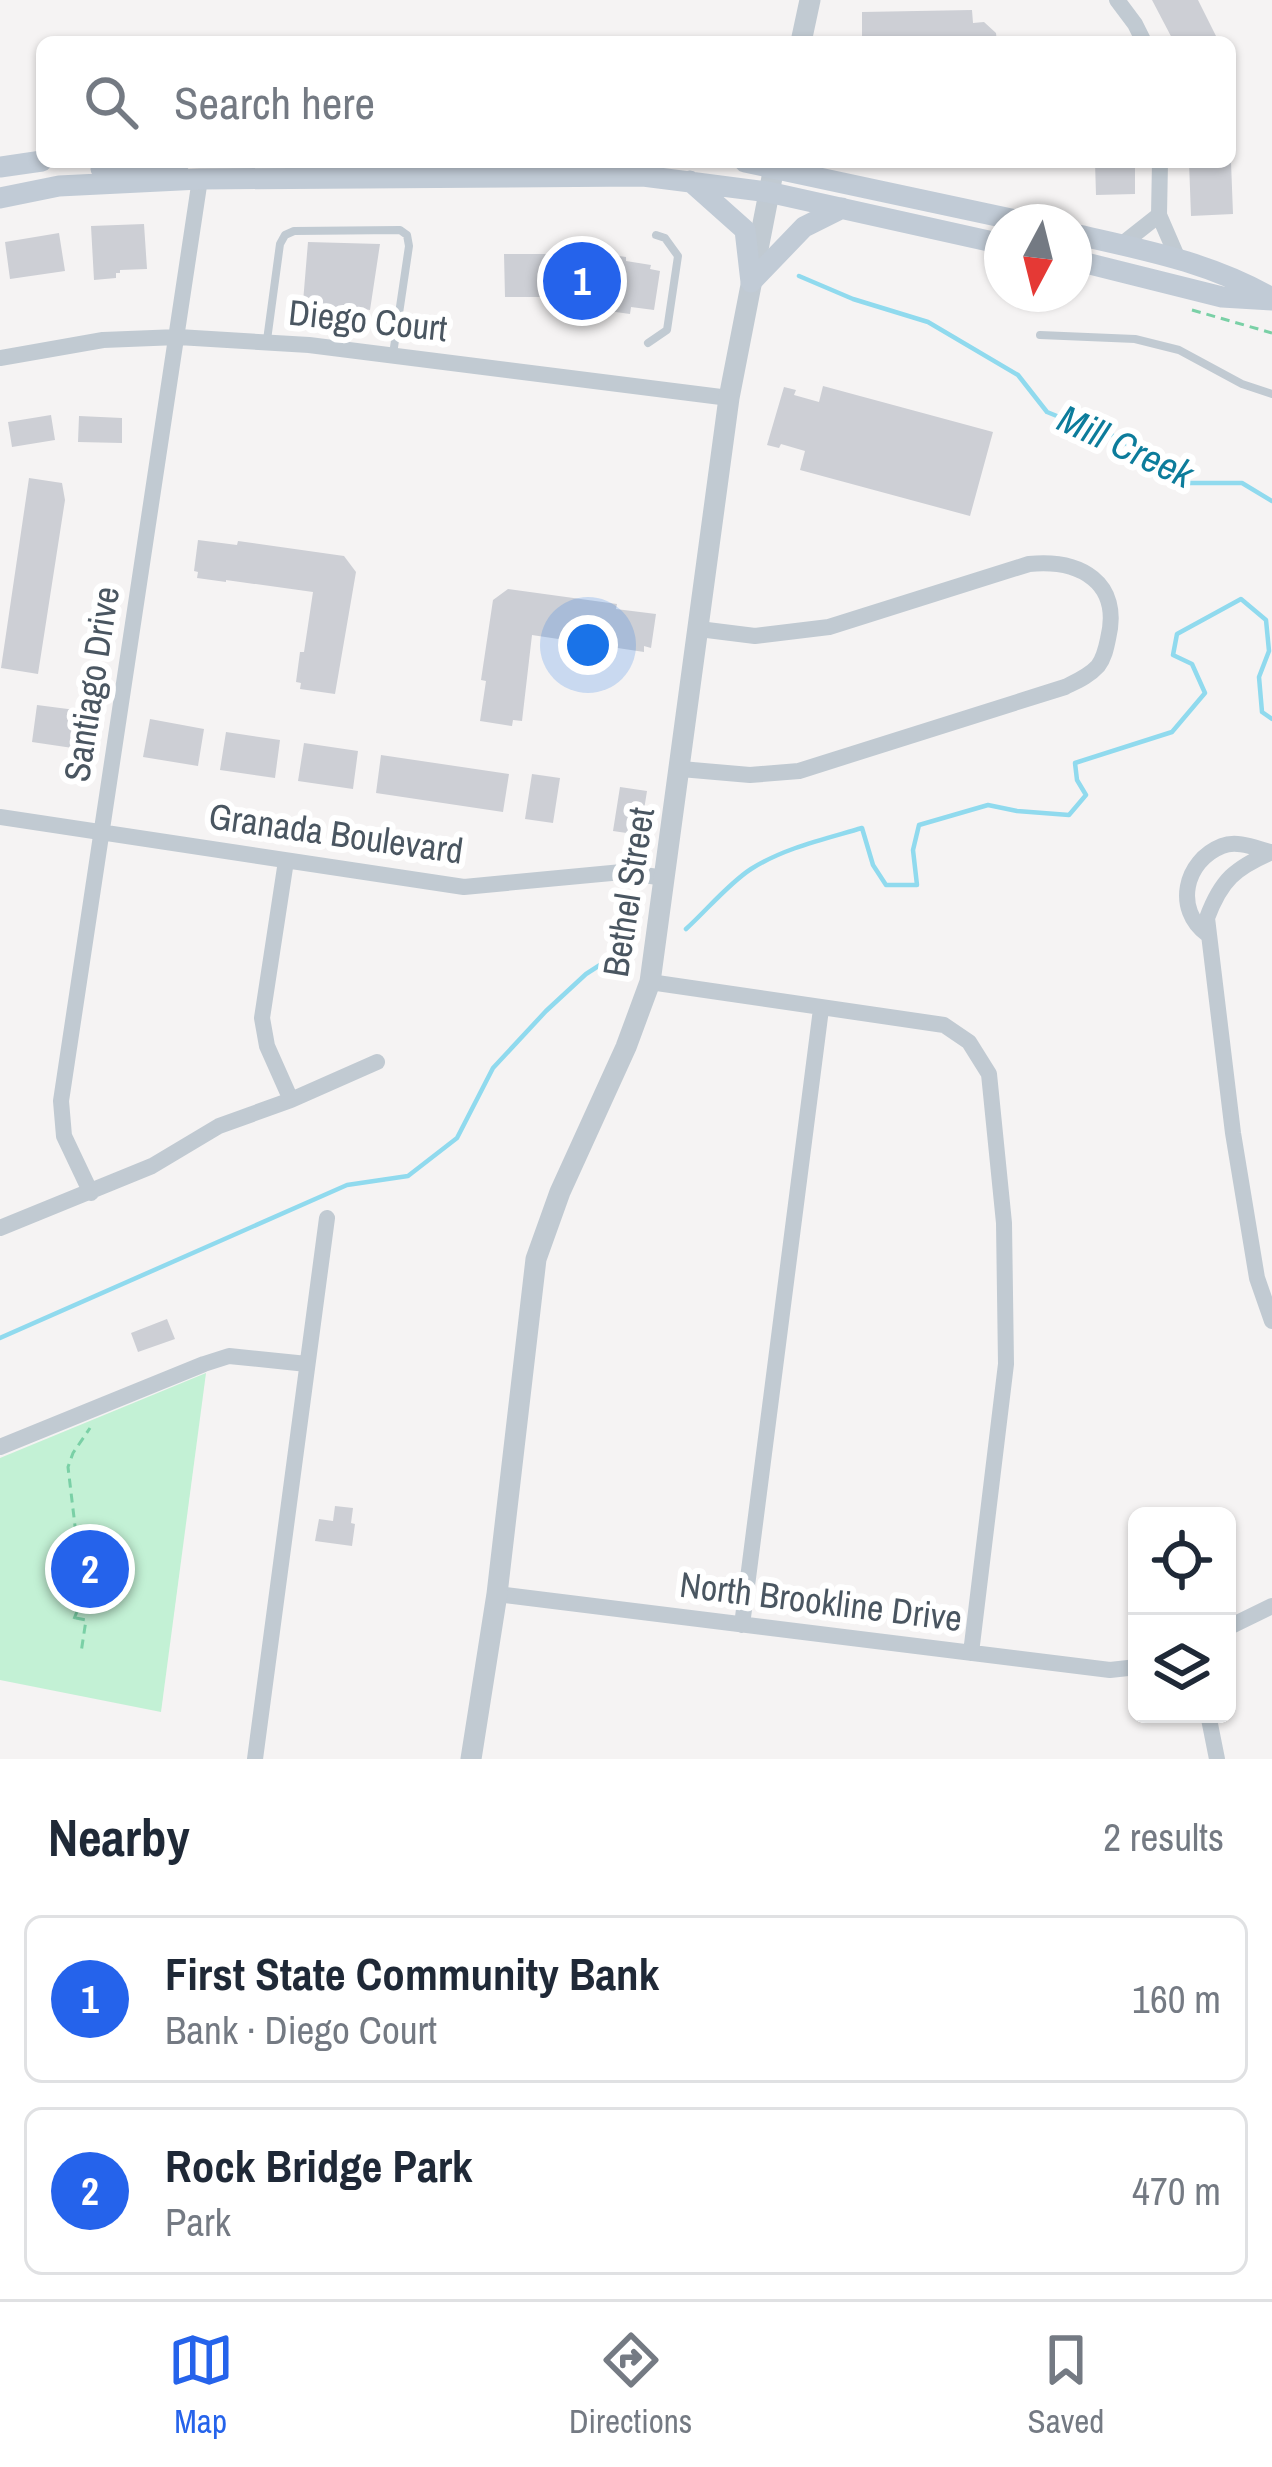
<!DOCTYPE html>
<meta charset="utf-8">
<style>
:root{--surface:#fff;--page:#f2f2f3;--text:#1f2937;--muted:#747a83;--line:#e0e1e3;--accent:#2563eb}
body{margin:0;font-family:"Archivo Narrow",sans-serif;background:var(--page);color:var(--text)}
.controls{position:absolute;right:36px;bottom:36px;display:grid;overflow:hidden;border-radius:18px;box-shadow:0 3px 9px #0004}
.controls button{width:108px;height:108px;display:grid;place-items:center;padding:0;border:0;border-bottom:3px solid var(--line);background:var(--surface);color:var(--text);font:60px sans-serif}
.compass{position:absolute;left:984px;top:204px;width:108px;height:108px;border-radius:50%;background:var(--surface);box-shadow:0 3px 9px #0004;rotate:187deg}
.you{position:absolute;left:588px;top:645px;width:42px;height:42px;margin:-30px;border:9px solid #fff;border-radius:50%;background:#1a73e8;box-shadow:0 0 0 18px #1a73e833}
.badge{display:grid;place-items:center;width:78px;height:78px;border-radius:50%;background:var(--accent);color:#fff;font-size:39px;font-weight:700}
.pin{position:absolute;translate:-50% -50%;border:6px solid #fff;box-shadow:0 3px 12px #0006}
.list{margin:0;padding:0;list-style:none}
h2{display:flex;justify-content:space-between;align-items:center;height:156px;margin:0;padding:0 48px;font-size:51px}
h2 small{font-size:39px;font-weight:400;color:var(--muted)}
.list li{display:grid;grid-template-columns:78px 1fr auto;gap:36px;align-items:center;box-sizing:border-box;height:168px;margin:0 24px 24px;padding:0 24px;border:3px solid var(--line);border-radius:18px}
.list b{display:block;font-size:45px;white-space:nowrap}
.list p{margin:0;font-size:39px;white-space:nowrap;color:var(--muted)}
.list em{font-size:39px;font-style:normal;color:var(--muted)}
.icon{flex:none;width:66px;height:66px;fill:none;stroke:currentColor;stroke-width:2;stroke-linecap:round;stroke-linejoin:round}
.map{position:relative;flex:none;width:1272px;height:1759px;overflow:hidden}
.search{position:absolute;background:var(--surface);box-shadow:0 3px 9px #0004;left:36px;right:36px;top:36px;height:132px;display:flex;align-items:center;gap:30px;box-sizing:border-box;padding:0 42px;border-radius:18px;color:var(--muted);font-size:45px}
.sheet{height:540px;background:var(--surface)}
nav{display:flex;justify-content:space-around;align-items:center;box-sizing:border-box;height:168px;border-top:3px solid var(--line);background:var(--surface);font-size:33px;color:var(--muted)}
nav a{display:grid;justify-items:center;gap:6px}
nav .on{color:var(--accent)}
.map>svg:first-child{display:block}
</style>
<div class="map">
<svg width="1272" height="1759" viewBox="0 0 1272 1759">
<rect width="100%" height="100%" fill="#f5f3f3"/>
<!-- green -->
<path fill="#c3f1d5" d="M206,1373L161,1712L0,1680V1458Z"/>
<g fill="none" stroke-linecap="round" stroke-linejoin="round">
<!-- stream -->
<path stroke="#90daee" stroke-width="4.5" d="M799,276L853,299L928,322L1018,375L1047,412L1079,425L1110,434L1142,453L1157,468L1190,483H1242L1272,501
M686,929C707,910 728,884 751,869C784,848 825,839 862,828L873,865L886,885H917L913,850L919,825L988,805L1017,811L1069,815L1086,795L1077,780L1075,763L1172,732L1205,693L1192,664L1173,655L1177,634L1241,599L1266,620L1269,651L1259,677L1262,712L1272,719
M0,1338L347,1185L408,1176L457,1138L493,1068L546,1011L586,974L631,945"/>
</g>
<!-- building -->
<path fill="#cdcfd5" d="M1152,0H1198L1219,42H1174Z
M972,10L973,23L984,22L996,33L997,42H862V12Z
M1095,162H1135V194L1096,195Z
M1189,162H1231L1233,214L1191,216Z
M144,224L147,269L120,270V273H116V278L94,280L91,226Z
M59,233L65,271L10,279L5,242Z
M308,242L380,244L370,310L348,307L347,312L303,302Z
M504,254H557L558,257L585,260L584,255L611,259L612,255L626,257V261L651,265L650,269L660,271L654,310L631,307L630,314L594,309V302L561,297H505Z
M823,386L993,432L970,516L800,470L805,451L781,444L779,448L767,445L784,387L796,390L794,395L819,402Z
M51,415L55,440L12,447L8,422Z
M79,416L122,418V443L78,442Z
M29,478L62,483L65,500L38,674L1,668Z
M198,540L237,545L238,541L344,556L356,572L335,694L300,689L301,683L296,682L300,652H304L313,592L226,580V582L197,578L198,572L194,571Z
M508,589L617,604L616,609L656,614L651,648L644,646V652L532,635L522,721L513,720L512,726L480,721L486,681L481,680L493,600Z
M37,705L91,712L86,750L32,742Z
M150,719L204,729L198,766L143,757Z
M226,732L280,740L275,778L220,770Z
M304,743L358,751L353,789L298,781Z
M381,755L509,774L503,812L376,793Z
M532,774L560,778L553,823L525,819Z
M620,787L647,791L640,835L613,831Z
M167,1319L175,1339L138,1352L131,1333Z
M335,1506L353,1508L351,1523L355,1524L352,1546L315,1541L319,1519L333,1521Z"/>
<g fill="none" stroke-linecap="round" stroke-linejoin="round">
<!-- path -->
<path stroke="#7ad0a6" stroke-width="3" stroke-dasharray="9 6" stroke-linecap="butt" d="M1192,310L1272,333
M88,1581L98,1582
M76,1618L86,1620L81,1653
M74,1619L84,1594L86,1580L78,1551L68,1467L73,1453L90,1428"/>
<!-- service -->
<path stroke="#c1cad2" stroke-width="8" d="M1040,335L1135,339L1179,350L1242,384L1272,394
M267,340L280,244L285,235L294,231L400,230L407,235L409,246L393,354
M648,343L667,330L678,256L665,238L656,235"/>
<!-- minor -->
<path stroke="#c1cad2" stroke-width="16" d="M1117,0L1135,24L1144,42
M1160,162L1159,215L1178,259
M1121,245L1159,215
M0,358L103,340L178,337L309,345L729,398
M681,769L750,775L799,771L1065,687C1077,681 1089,676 1098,666C1104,658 1106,649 1108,639C1122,582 1080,559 1029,564L829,627L755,636L699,629
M0,817L464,887L622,872L665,878
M1272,852C1235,868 1221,880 1207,918L1233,1133L1257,1278L1272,1321
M286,861L262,1018L267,1046L291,1100
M1207,934C1174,910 1184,861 1222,846C1237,840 1255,848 1270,852
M650,982L944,1025L969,1042L989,1074L1004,1223L1006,1364L971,1653
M91,1193L64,1136L61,1101L200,179
M0,1228L152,1166L219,1126L291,1100L377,1062
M0,1447L204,1364L229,1356L307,1364
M497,1594L1110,1670L1137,1667
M742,1625L821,1009
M1227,1628L1272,1606
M1208,1714L1217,1759
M255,1759L327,1218"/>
<!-- tertiary -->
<path stroke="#c1cad2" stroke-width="21" d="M801,42L810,0
M471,1759L497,1594L536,1259L560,1192L626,1047L650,982L729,398L775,162"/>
<!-- secondary -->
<path stroke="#c1cbd6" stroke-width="21" d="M745,162L1025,222
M0,167L42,161
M101,169L177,165L180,162
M690,181L745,230L751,282
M0,198L59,186L200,179L643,176L768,192L1002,244
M1074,234C1144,250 1209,262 1272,298
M1074,260L1222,297L1272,300
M751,282L804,227L842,208"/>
</g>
<g text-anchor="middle" stroke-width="12" stroke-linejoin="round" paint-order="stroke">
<!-- street labels -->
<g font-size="36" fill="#4a5661" stroke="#fff">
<text transform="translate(368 320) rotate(6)" y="13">Diego Court</text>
<text transform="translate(91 684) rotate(-81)" y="13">Santiago Drive</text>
<text transform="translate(336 833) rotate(8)" y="13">Granada Boulevard</text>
<text transform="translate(628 892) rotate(-81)" y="13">Bethel Street</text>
<text transform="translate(821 1601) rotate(7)" y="13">North Brookline Drive</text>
</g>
<!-- water labels -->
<g font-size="39" font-style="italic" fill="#0c7c9b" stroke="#fff">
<text transform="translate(1126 446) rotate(25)" y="14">Mill Creek</text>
</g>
</g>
</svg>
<div class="controls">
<button><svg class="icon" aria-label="locate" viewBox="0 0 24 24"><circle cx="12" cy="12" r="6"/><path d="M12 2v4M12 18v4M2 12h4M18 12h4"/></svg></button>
<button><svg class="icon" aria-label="layers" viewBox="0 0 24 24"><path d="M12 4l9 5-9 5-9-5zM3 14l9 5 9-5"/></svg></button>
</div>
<svg class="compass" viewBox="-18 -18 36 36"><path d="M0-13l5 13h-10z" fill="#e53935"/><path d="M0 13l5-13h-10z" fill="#747a83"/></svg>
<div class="you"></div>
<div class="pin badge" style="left:582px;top:281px">1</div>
<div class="pin badge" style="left:90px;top:1569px">2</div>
<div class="search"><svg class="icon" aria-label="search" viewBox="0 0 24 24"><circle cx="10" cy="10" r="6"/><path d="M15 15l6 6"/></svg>Search here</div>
</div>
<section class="sheet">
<h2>Nearby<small>2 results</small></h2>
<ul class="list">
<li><span class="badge">1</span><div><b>First State Community Bank</b><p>Bank · Diego Court</p></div><em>160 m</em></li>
<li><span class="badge">2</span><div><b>Rock Bridge Park</b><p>Park</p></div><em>470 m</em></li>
</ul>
</section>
<nav>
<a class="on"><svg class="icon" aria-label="map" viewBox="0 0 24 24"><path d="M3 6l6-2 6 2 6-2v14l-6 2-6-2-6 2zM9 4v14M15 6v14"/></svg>Map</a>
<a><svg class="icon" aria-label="directions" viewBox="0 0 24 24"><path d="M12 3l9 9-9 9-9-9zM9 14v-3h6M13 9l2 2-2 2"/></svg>Directions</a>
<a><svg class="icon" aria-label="saved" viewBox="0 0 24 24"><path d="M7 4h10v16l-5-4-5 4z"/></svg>Saved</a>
</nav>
